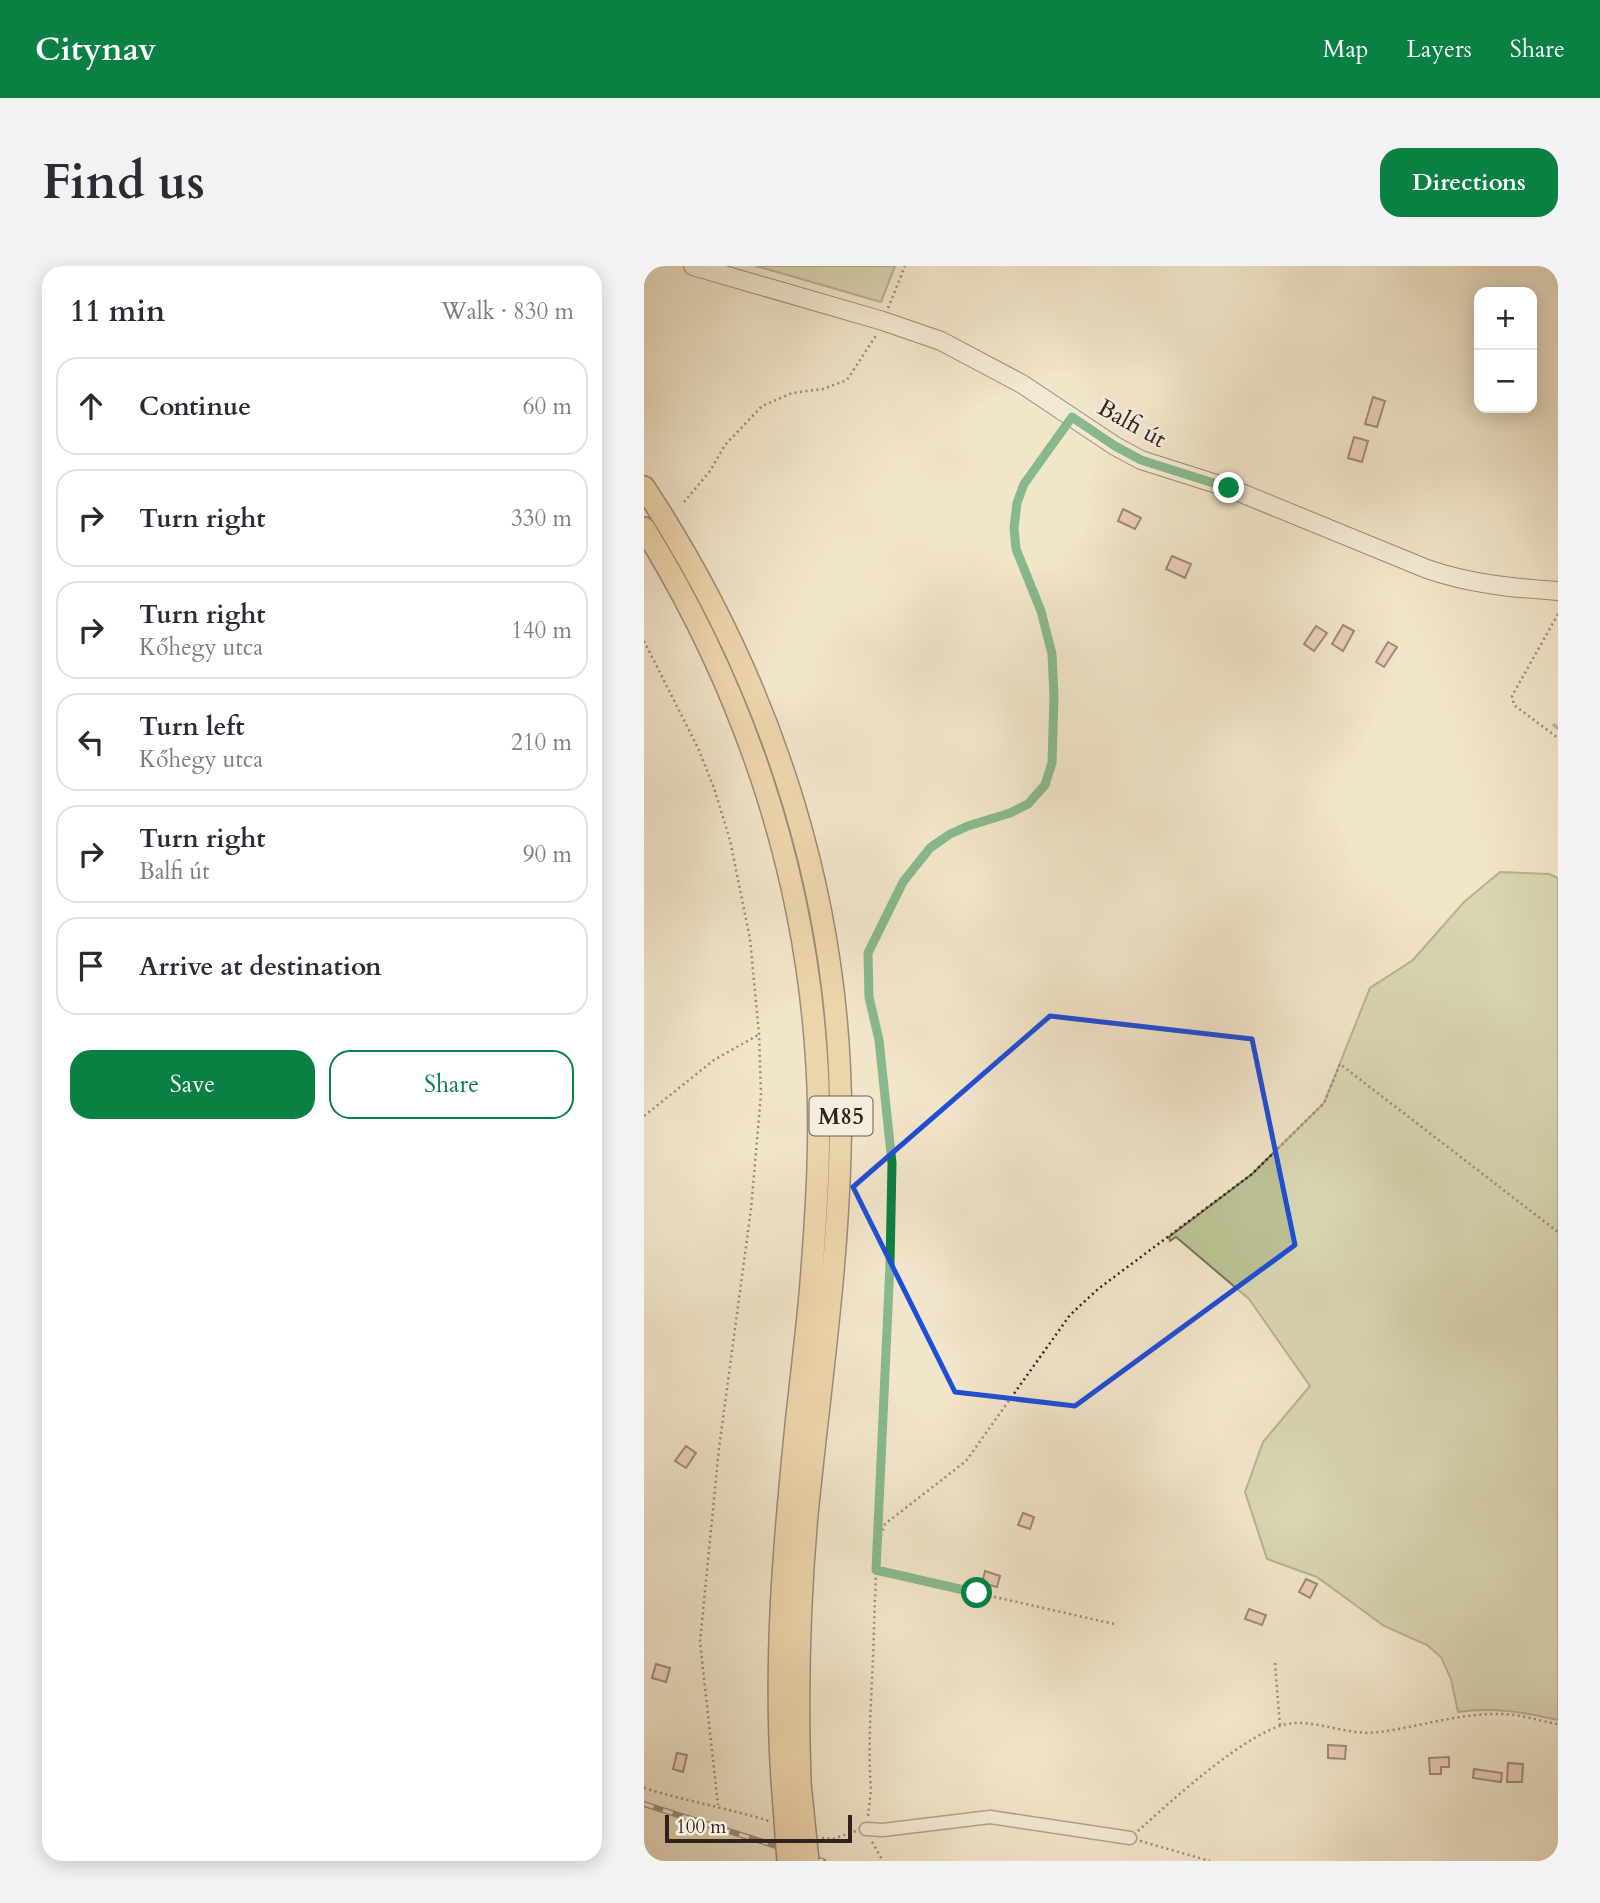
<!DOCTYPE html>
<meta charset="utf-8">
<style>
:root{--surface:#fff;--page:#f2f2f3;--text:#2b2b33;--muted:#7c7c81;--line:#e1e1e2;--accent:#0b8043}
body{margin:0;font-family:Cardo,serif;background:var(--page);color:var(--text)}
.controls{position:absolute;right:21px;top:21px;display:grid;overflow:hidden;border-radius:14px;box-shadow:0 4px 18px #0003}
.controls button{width:63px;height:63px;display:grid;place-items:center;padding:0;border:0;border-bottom:2px solid var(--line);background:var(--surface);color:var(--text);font:35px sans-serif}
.scale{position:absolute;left:21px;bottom:18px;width:187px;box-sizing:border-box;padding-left:7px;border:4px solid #31221d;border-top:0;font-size:19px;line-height:24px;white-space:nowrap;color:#31221d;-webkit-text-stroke:5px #f6eedd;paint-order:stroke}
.stop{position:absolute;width:21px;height:21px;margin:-16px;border:5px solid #0b8043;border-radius:50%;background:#fff}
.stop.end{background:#0b8043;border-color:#fff;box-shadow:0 2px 7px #0008}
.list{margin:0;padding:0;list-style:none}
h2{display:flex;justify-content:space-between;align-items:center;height:91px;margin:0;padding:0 28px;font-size:30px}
h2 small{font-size:23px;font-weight:400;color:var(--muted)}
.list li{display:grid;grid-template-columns:46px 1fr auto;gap:21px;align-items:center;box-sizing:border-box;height:98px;margin:0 14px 14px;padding:0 14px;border:2px solid var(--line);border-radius:21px}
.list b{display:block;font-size:26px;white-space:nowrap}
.list p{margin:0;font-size:23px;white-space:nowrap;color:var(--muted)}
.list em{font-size:23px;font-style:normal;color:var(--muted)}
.actions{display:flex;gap:14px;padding:21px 28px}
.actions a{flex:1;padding:16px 0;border:2px solid var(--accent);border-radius:21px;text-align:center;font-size:24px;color:var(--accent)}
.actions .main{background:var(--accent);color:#fff}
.icon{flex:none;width:38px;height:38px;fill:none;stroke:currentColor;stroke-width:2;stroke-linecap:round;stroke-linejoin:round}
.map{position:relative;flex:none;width:914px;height:1595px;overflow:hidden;border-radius:21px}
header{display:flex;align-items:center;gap:42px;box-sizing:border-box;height:98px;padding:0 35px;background:var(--accent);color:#fff}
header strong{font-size:33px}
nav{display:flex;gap:38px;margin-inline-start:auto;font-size:24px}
.intro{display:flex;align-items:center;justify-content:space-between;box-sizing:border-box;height:168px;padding:0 42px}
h1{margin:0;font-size:49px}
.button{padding:18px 32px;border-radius:21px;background:var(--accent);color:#fff;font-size:24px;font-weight:700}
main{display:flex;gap:42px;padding:0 42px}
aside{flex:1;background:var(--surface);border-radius:21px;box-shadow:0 4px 18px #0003}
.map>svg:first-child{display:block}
</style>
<header>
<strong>Citynav</strong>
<nav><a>Map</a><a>Layers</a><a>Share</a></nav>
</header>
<div class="intro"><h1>Find us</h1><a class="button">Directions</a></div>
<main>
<aside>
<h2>11 min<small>Walk · 830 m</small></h2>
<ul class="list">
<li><svg class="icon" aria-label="ahead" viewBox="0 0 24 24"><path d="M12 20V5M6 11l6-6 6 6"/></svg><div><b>Continue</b></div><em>60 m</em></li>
<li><svg class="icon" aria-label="right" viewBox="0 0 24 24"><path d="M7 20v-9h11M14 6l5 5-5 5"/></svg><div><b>Turn right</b></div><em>330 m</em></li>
<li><svg class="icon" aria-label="right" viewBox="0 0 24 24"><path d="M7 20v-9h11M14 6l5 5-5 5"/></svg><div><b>Turn right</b><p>Kőhegy utca</p></div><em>140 m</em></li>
<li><svg class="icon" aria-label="left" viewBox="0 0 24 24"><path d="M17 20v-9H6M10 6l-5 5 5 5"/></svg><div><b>Turn left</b><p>Kőhegy utca</p></div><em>210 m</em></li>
<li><svg class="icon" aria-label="right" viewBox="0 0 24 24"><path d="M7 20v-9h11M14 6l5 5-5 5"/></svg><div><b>Turn right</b><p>Balfi út</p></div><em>90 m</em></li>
<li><svg class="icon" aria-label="arrive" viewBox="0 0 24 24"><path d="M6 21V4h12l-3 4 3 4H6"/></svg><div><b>Arrive at destination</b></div></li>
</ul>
<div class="actions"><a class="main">Save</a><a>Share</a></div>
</aside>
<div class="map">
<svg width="914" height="1595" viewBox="0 0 914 1595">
<rect width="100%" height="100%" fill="#f1e5cb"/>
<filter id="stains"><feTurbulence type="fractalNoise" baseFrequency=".00286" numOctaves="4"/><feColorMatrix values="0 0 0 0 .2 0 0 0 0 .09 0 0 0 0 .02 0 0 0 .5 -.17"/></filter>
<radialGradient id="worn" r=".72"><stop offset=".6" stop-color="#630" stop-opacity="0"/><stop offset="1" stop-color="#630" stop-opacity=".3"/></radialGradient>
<!-- green -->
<path fill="#bdc395" stroke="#777259" stroke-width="2" d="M112,0H251L237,36Z
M856,606L905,608L914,612V1454C880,1446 849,1441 814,1446L807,1413L797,1391L783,1379L740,1360L673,1311L623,1293L601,1226L619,1176L666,1120L605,1033L532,971L526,975L525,971L608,908L680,837L726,722L769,694L820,636Z"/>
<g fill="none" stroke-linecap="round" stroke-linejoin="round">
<!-- stream -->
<path stroke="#718176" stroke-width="3.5" d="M910,459L914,462"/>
</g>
<!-- building -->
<path fill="#e9b0a2" stroke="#31221d" stroke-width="2" d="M729,131L741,135L733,161L721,158Z
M710,171L724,175L718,196L704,192Z
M479,243L497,252L491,263L474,255Z
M528,290L547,298L541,312L522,303Z
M699,359L710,365L699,385L688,378Z
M672,360L683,367L670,385L660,378Z
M744,376L753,381L740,401L732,396Z
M42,1180L52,1187L42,1202L31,1195Z
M379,1247L390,1251L386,1263L374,1259Z
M341,1305L356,1310L353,1321L338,1317Z
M662,1313L673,1318L666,1332L655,1326Z
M605,1343L622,1349L618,1359L601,1353Z
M12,1398L26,1402L22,1416L8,1412Z
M684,1479L702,1480L701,1493L684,1492Z
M33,1487L43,1489L39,1506L29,1503Z
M805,1491V1501H797V1508H786L785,1492Z
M864,1497L879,1498L878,1516H863Z
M830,1503L858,1507L857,1516L829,1512Z"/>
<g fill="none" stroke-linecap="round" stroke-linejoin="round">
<!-- minor casing -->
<g stroke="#615348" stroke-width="15">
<path id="minor" d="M222,1563L239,1564L346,1551L486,1572"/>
</g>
<!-- secondary casing -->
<g stroke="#31221d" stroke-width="20">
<path id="secondary" d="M49,0L239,55L297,75L378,118L471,180L497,194L585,222L783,303C826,318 869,322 914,325"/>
</g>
<!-- trunk casing -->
<g stroke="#31221d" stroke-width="24">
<path id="trunk" d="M0,221C131,420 204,648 196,887C193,1008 175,1128 163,1249C155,1338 153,1428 156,1517
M0,262C98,421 159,598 172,785C178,862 173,940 167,1017C163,1065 157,1112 152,1159C140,1277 130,1395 138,1514"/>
</g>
<!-- path -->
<path stroke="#31221d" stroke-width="2.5" stroke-dasharray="2 3.5" stroke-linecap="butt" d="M244,42L261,0
M40,236L66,205L81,179L118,140L148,127L179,123L203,114L233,68
M914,348L868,430L870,439L914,472
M0,375L54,482L70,522L86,574L106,673L115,768L117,828L107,943L75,1182L56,1376L74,1539
M0,850L70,794L114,769
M235,1275L241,1258L322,1195L426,1049L454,1023L608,908L680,837L696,798L914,966
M232,1304L470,1358
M631,1397L636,1460
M0,1522C42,1535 83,1542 125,1555
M224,1550L227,1524C223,1471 229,1415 230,1361C235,1209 247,1056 248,903C248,862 241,818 236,778C232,751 216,709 226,683C237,653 262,604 286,582C323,547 397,559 408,499C409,489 408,479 408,469C409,425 412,389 397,345C384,307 364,281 373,239C379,210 401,187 418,164
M494,1565C525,1537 609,1459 650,1457C679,1456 706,1470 735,1466C775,1461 815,1447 856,1448C876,1448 895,1455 914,1458
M178,1572L189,1573L212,1565
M496,1575L566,1595
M228,1576L239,1595"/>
<!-- minor -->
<use href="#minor" stroke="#f6eedd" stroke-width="12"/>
<!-- secondary -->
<use href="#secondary" stroke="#f6eedd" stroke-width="18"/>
<!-- trunk -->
<use href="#trunk" stroke="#e8c286" stroke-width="21"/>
<!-- rail casing -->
<g stroke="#31221d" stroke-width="6">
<path id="rail" d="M0,1538L179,1595"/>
</g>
<!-- rail -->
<use href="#rail" stroke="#f6eedd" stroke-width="3.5" stroke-dasharray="10" stroke-linecap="butt"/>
<!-- trunk-bridge casing -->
<g stroke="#31221d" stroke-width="24" stroke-linecap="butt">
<path id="trunk-bridge" d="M138,1514L144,1595
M156,1517L164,1595"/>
</g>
<!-- trunk-bridge -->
<use href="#trunk-bridge" stroke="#e8c286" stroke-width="21"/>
</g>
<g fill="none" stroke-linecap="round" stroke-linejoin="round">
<!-- route -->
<path stroke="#0b8043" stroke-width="9" d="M333,1327L232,1304L246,998L248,897L235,774L225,731L224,687L259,616L286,582L306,568L324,560L366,547L384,538L401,519L408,497L410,431L408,388L397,345L372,283L370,262L373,237L380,218L428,151L471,180L497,194L585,222"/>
</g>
<!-- marked area -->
<path d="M0 0H914V1595H0ZM406,750L608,773L651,979L431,1140L311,1126L209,921Z" fill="#f1e5cb" fill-opacity=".55" fill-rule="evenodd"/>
<path fill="none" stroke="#1d4ed8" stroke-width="5" stroke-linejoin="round" d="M406,750L608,773L651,979L431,1140L311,1126L209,921Z"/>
<g text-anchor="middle" stroke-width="5" stroke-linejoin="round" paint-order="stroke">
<!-- shield labels -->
<rect fill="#f6eedd" stroke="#6c5f57" stroke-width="2" x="165.5" y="830.5" width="63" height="39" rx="5"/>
<g font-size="23" font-weight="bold" fill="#31221d">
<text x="197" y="858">M85</text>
</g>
<!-- street labels -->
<g font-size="24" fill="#31221d" stroke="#f6eedd">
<text transform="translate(488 157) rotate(29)" y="8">Balfi út</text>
</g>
</g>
<rect width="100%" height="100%" filter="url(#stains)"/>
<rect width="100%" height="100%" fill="url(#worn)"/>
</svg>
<div class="controls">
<button>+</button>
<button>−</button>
</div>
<div class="scale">100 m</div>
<div class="stop" style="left:333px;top:1327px"></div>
<div class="stop end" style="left:585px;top:222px"></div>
</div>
</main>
